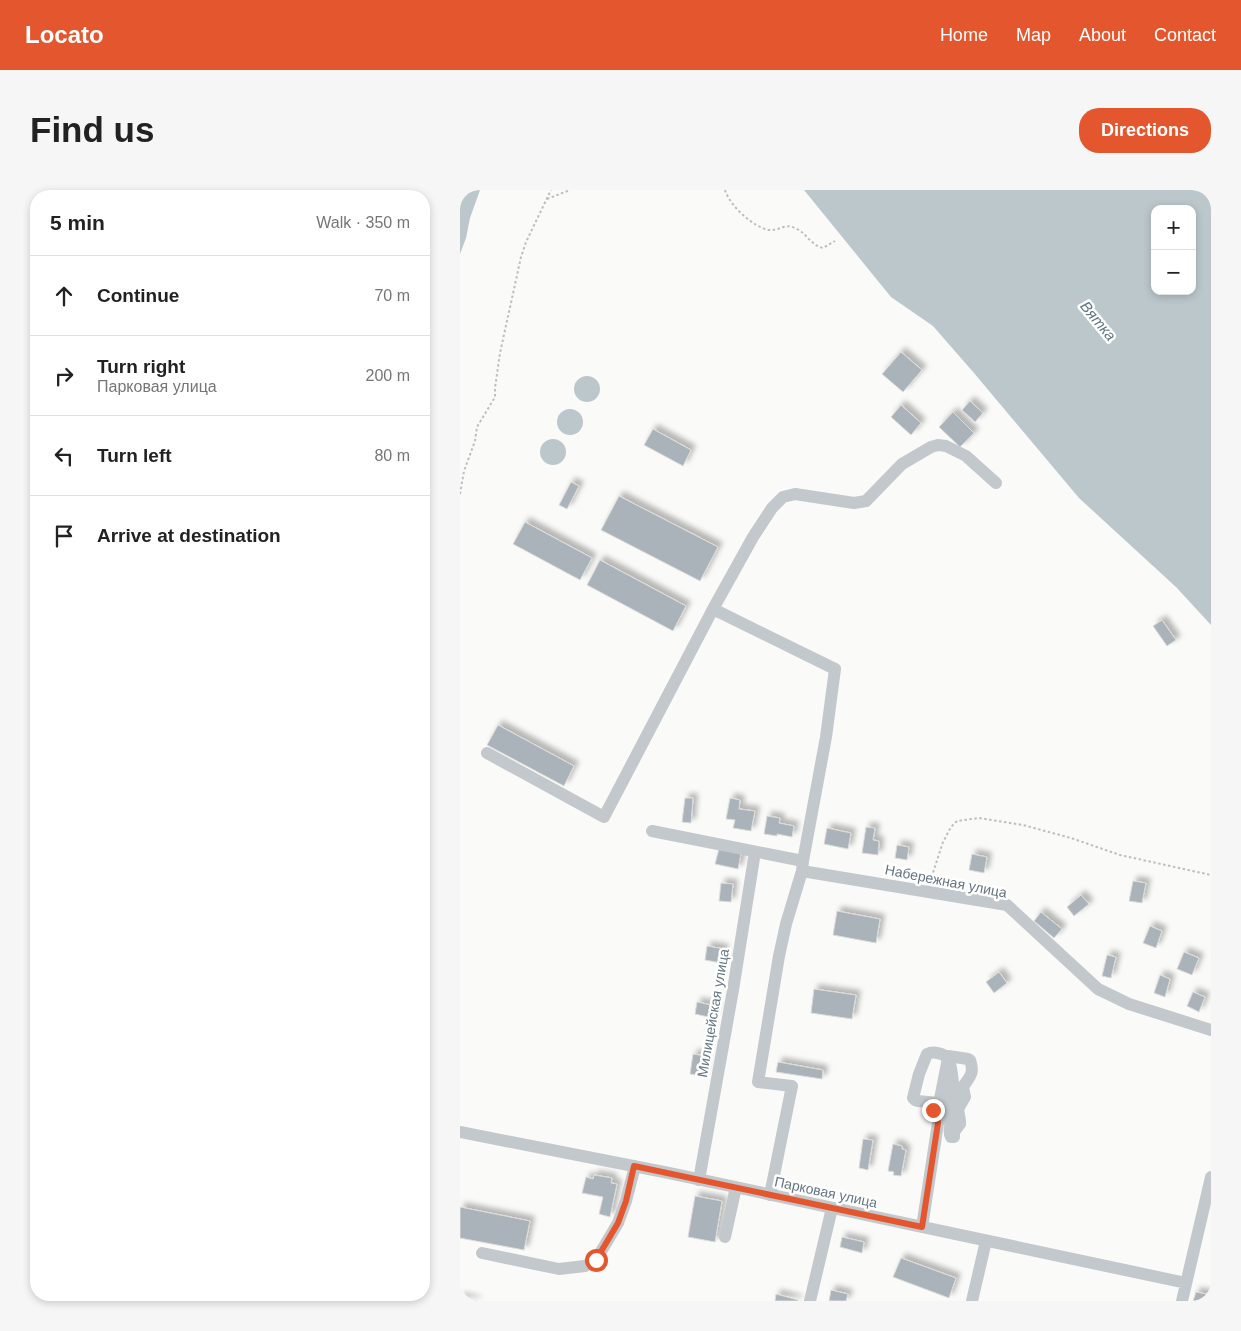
<!DOCTYPE html>
<meta charset="utf-8">
<style>
:root{--surface:#fff;--page:#f6f6f6;--text:#222;--muted:#767676;--line:#e0e0e0;--accent:#e4572e}
body{margin:0;font-family:Helvetica,sans-serif;background:var(--page);color:var(--text)}
.controls{position:absolute;right:15px;top:15px;display:grid;overflow:hidden;border-radius:10px;box-shadow:0 2px 8px #0003}
.controls button{width:45px;height:45px;display:grid;place-items:center;padding:0;border:0;border-bottom:1px solid var(--line);background:var(--surface);color:var(--text);font:25px sans-serif}
.stop{position:absolute;width:15px;height:15px;margin:-11px;border:4px solid #e4572e;border-radius:50%;background:#fff}
.stop.end{background:#e4572e;border-color:#fff;box-shadow:0 1px 5px #0008}
.list{margin:0;padding:0;list-style:none}
h2{display:flex;justify-content:space-between;align-items:center;height:65px;margin:0;padding:0 20px;font-size:21px}
h2 small{font-size:16px;font-weight:400;color:var(--muted)}
.list li{display:grid;grid-template-columns:32px 1fr auto;gap:15px;align-items:center;box-sizing:border-box;height:80px;padding:0 20px;border-top:1px solid var(--line)}
.list b{display:block;font-size:19px;white-space:nowrap}
.list p{margin:0;font-size:16px;white-space:nowrap;color:var(--muted)}
.list em{font-size:16px;font-style:normal;color:var(--muted)}
.icon{flex:none;width:28px;height:28px;fill:none;stroke:currentColor;stroke-width:2;stroke-linecap:round;stroke-linejoin:round}
.map{position:relative;flex:none;width:751px;height:1111px;overflow:hidden;border-radius:20px}
header{display:flex;align-items:center;gap:30px;box-sizing:border-box;height:70px;padding:0 25px;background:var(--accent);color:#fff}
header strong{font-size:24px}
nav{display:flex;gap:28px;margin-inline-start:auto;font-size:18px}
.intro{display:flex;align-items:center;justify-content:space-between;box-sizing:border-box;height:120px;padding:0 30px}
h1{margin:0;font-size:35px}
.button{padding:12px 22px;border-radius:20px;background:var(--accent);color:#fff;font-size:18px;font-weight:700}
main{display:flex;gap:30px;padding:0 30px}
aside{flex:1;background:var(--surface);border-radius:20px;box-shadow:0 2px 8px #0003}
.map>svg:first-child{display:block}
</style>
<header>
<strong>Locato</strong>
<nav><a>Home</a><a>Map</a><a>About</a><a>Contact</a></nav>
</header>
<div class="intro"><h1>Find us</h1><a class="button">Directions</a></div>
<main>
<aside>
<h2>5 min<small>Walk · 350 m</small></h2>
<ul class="list">
<li><svg class="icon" aria-label="ahead" viewBox="0 0 24 24"><path d="M12 20V5M6 11l6-6 6 6"/></svg><div><b>Continue</b></div><em>70 m</em></li>
<li><svg class="icon" aria-label="right" viewBox="0 0 24 24"><path d="M7 20v-9h11M14 6l5 5-5 5"/></svg><div><b>Turn right</b><p>Парковая улица</p></div><em>200 m</em></li>
<li><svg class="icon" aria-label="left" viewBox="0 0 24 24"><path d="M17 20v-9H6M10 6l-5 5 5 5"/></svg><div><b>Turn left</b></div><em>80 m</em></li>
<li><svg class="icon" aria-label="arrive" viewBox="0 0 24 24"><path d="M6 21V4h12l-3 4 3 4H6"/></svg><div><b>Arrive at destination</b></div></li>
</ul>
</aside>
<div class="map">
<svg width="751" height="1111" viewBox="0 0 751 1111">
<defs>
<filter id="shadow"><feDropShadow dx="4.5" dy="-4.5" stdDeviation="2.5" flood-color="#0004"/></filter>
</defs>
<rect width="100%" height="100%" fill="#fafaf8"/>
<!-- water -->
<path fill="#bbc7cb" fill-rule="evenodd" d="M5,0H20L10,28L6,48L0,64V15Z
M344,0H751V435L716,397L619,308L514,183L473,136L431,107ZM695,19H732V101H695Z
M114 199a13 13 0 1 1 26 0a13 13 0 1 1-26 0Z
M97 232a13 13 0 1 1 26 0a13 13 0 1 1-26 0Z
M80 262a13 13 0 1 1 26 0a13 13 0 1 1-26 0Z"/>
<!-- building -->
<path fill="#aab3b9" stroke="#dcdcda" filter="url(#shadow)" d="M441,162L462,180L443,202L422,184Z
M510,211L523,223L515,232L502,220Z
M441,215L461,233L451,245L431,227Z
M493,222L514,243L500,257L479,237Z
M193,239L231,260L223,276L184,255Z
M111,292L119,296L107,319L99,315Z
M159,306L258,357L240,391L141,340Z
M65,332L132,368L120,390L53,354Z
M140,370L226,416L213,441L127,395Z
M702,430L716,450L707,456L693,436Z
M38,535L114,576L104,596L27,555Z
M225,608H233L231,633L222,632Z
M270,608L280,610L279,619L295,621L291,641L273,638L275,630L266,629Z
M307,626L320,628L319,633L334,636L332,647L317,644V646L304,644Z
M406,637L415,638L413,650L419,651L418,665L402,663Z
M367,638L391,643L388,659L364,654Z
M437,655L449,657L447,670L435,668Z
M259,659L281,664L278,679L255,674Z
M512,664L527,667L524,683L509,680Z
M673,691L686,693L682,713L669,711Z
M261,693L273,694L271,712L259,711Z
M621,705L629,714L614,726L607,717Z
M377,721L420,729L416,753L373,745Z
M581,722L602,739L594,748L574,731Z
M690,736L702,741L696,758L683,753Z
M247,756L264,759L261,773L245,770Z
M724,762L739,768L732,785L717,779Z
M647,765L656,767L651,788L642,786Z
M539,782L547,793L534,803L526,792Z
M700,785L710,789L705,807L694,803Z
M354,799L396,805L392,829L351,823Z
M733,802L745,807L739,822L727,816Z
M237,812L256,816L253,828L235,824Z
M233,864L246,866L243,886L230,884Z
M318,872L363,880L362,889L316,882Z
M403,949L413,950L408,980L399,978Z
M433,954L442,956V959L446,960L441,986L433,985L434,982L428,981Z
M134,985L152,988L151,993L157,994L150,1027L139,1024L143,1007L122,1003L126,987L133,989Z
M235,1006L262,1011L255,1052L228,1047Z
M0,1017L70,1031L64,1060L0,1048Z
M382,1047L404,1052L402,1063L380,1057Z
M441,1068L496,1088L489,1108L433,1087Z
M371,1100L388,1104L386,1111H369Z
M736,1102L751,1105V1111H733Z
M316,1104L338,1110V1111H315Z
M0,1107L17,1111H0Z"/>
<g fill="none" stroke-linecap="round" stroke-linejoin="round">
<!-- path -->
<path stroke="#bbbfc2" stroke-width="2" stroke-dasharray="2.5 2.5" stroke-linecap="butt" d="M265,0C270,16 293,37 309,40C319,41 325,33 335,38C347,43 350,55 363,58L375,51
M87,9L110,0
M0,304L4,281L15,251L17,237L35,207V198L40,163L61,67L66,52L91,0
M470,692L483,652L491,637L497,631L519,628L563,635L611,648L660,665L751,685"/>
<!-- minor -->
<path stroke="#c3c8cc" stroke-width="12" d="M27,563L144,627L253,419
M192,641L343,671L342,681L547,715L638,799L669,814L751,840
M343,671L366,547L375,479L253,419L293,347L312,318L323,307L335,304L394,313L406,311L442,274L471,257L478,255L486,256L506,266L536,293
M488,866L508,869L510,870C515,884 509,887 503,897L505,907L498,919L500,931V934L494,942V947H491C487,940 493,929 493,920C495,910 493,878 488,869C484,863 473,861 467,864L459,884L453,908L455,910L458,911L477,913L480,909L488,868V866
M0,942L209,983L726,1093
M239,990L273,800L295,662
M310,1005L332,896L298,892L319,766L326,734L342,681
M462,1037L478,933L487,918L489,906
M265,1047L276,997
M22,1063L99,1079L125,1076L136,1070L158,1033L166,1011L175,976
M350,1111L372,1018
M512,1111L526,1051
M722,1111L751,987"/>
</g>
<g fill="none" stroke-linecap="round" stroke-linejoin="round">
<!-- route -->
<path stroke="#e4572e" stroke-width="6" d="M136,1070L158,1033L166,1011L174,976L462,1037L478,933L477,926L473,920"/>
</g>
<g text-anchor="middle" stroke-width="5" stroke-linejoin="round" paint-order="stroke">
<!-- street labels -->
<g font-size="14" fill="#657683" stroke="#fff">
<text transform="translate(486 691) rotate(11)" y="5">Набережная улица</text>
<text transform="translate(253 823) rotate(-80)" y="5">Милицейская улица</text>
<text transform="translate(366 1002) rotate(12)" y="5">Парковая улица</text>
</g>
<!-- water labels -->
<g font-size="15" font-style="italic" fill="#60757c" stroke="#fff">
<text transform="translate(638 131) rotate(50)" y="5">Вятка</text>
</g>
</g>
</svg>
<div class="controls">
<button>+</button>
<button>−</button>
</div>
<div class="stop" style="left:136px;top:1070px"></div>
<div class="stop end" style="left:473px;top:920px"></div>
</div>
</main>
